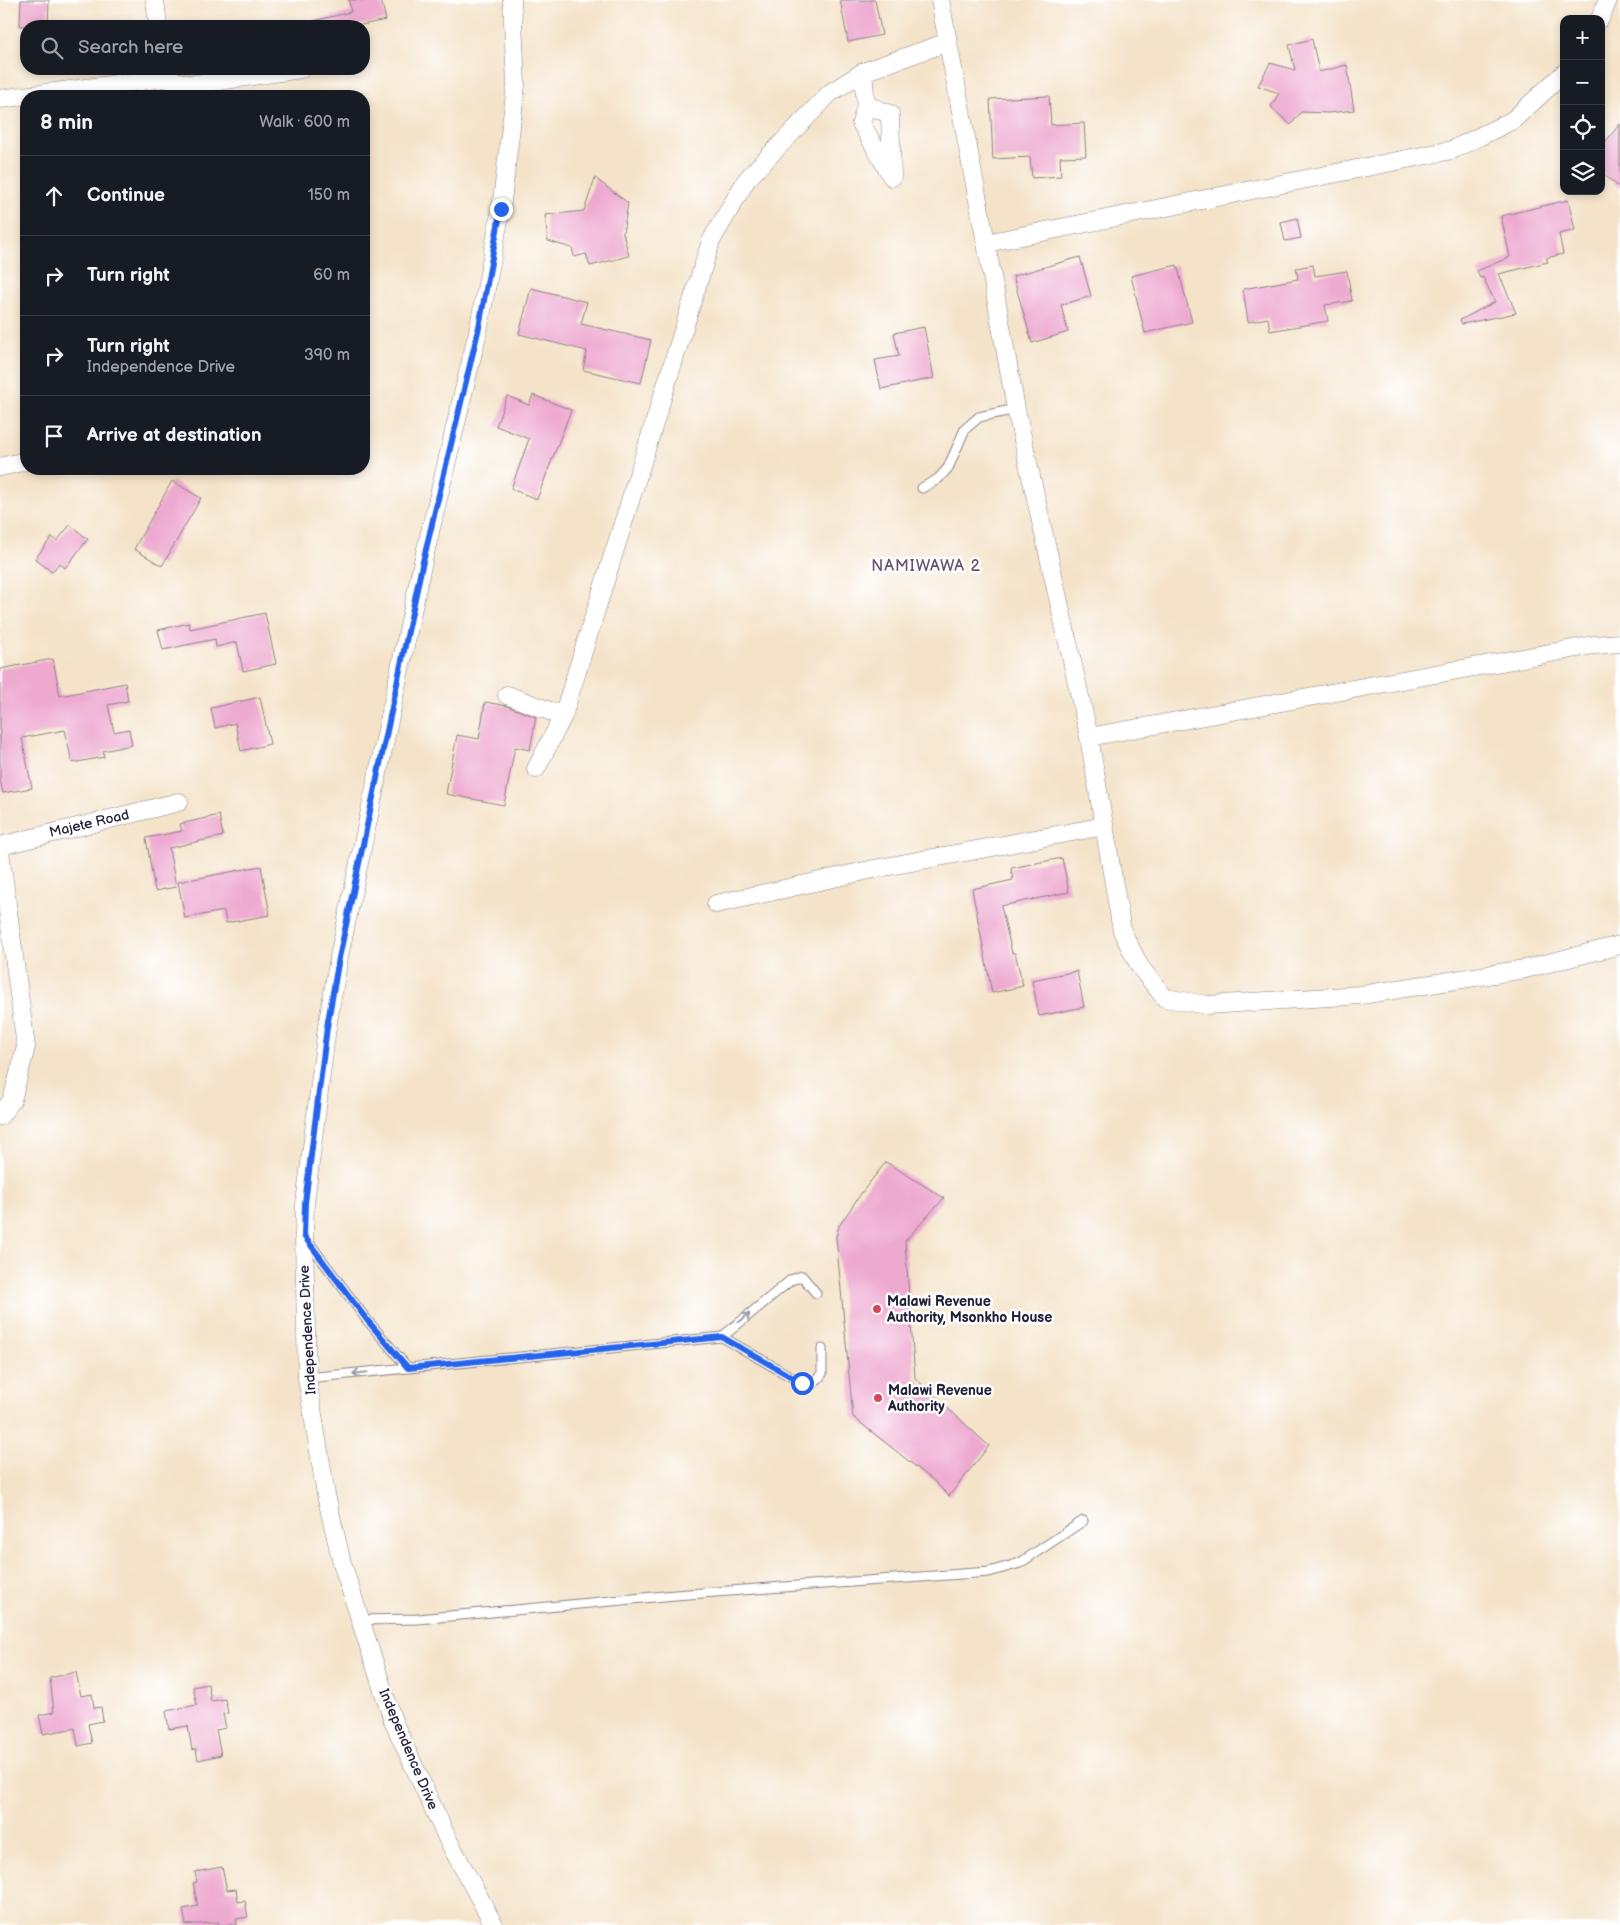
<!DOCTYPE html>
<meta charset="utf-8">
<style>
:root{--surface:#171b24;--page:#20242c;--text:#f1f3f6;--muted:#9ea1a6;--line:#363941}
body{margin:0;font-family:"Balsamiq Sans",sans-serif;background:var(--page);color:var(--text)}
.controls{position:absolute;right:15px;top:15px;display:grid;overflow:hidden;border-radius:10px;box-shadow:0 2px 8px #0003}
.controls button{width:45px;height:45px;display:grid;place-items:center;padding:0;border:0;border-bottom:1px solid var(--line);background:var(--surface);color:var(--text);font:25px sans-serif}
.stop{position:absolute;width:15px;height:15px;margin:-11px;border:4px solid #2563eb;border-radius:50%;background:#fff}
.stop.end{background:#2563eb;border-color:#fff;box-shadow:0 1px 5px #0008}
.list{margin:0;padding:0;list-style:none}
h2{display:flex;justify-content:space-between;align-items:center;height:65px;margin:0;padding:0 20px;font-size:21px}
h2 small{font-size:16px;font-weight:400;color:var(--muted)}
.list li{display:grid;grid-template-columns:32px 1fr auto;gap:15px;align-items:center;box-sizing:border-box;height:80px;padding:0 20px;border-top:1px solid var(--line)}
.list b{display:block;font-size:19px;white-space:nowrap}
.list p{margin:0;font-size:16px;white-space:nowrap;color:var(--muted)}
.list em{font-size:16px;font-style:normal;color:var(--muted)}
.icon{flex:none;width:28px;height:28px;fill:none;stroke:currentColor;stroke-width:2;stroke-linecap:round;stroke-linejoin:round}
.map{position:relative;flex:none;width:1620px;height:1925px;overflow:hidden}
.search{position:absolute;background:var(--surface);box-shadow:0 2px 8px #0003;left:20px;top:20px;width:350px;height:55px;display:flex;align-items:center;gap:12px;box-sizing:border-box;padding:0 18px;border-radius:20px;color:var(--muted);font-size:19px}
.panel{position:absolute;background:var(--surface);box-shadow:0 2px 8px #0003;left:20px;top:90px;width:350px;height:385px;border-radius:20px}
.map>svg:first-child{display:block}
</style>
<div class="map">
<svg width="1620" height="1925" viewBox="0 0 1620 1925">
<rect width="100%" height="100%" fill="#fff"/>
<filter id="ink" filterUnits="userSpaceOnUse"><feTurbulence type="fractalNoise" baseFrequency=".02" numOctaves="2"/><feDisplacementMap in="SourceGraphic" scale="10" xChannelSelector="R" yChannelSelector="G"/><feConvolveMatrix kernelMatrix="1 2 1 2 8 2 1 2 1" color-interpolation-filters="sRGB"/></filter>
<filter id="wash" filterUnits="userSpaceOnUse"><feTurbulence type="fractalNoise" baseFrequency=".0096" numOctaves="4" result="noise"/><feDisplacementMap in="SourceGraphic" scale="20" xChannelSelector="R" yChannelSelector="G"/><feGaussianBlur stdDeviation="1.12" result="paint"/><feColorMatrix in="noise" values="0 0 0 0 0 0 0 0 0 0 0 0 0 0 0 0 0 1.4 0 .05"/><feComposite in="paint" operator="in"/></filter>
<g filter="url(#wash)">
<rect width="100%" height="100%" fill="#f4e3c9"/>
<g id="blocks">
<!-- building -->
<path fill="#eea9d0" d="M21,0H49L48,26H20Z
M349,0H381L386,20L356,26H314L313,21L351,12Z
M840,0H875L882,35L848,42Z
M1312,39L1319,72L1347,65L1354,110L1328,113L1301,112L1291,125L1271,107L1279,93L1258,86L1270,63L1295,70L1289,45Z
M1049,96L1051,125L1084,123L1086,156L1060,157L1061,176L1032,178L1030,157L993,159L990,99Z
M1620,124V188L1601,172V147Z
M595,178L628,203L623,233L629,256L590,266L586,254L574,257L572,248L548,241L545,215L584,211Z
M1568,200L1575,230L1559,234L1563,254L1546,258L1548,262L1499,274L1516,313L1462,324L1460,320L1495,302L1483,277L1480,278L1477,271L1510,257L1501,216Z
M1297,218L1301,238L1285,241L1281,222Z
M1080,257L1091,296L1061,305L1068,332L1032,343L1013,276Z
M1177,265L1192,322L1145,333L1131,276Z
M1313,265L1315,276L1347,271L1352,301L1325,305L1328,321L1270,331L1268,318L1248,322L1243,289L1298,279L1296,268Z
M531,288L587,302L581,324L651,340L641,383L583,370L587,351L519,334Z
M924,327L934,378L881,389L875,360L899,356L894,333Z
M533,395L571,410L537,499L511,489L529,439L496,426L507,396L529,405Z
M172,481L201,498L162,566L134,549Z
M70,525L88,539L65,568L59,563L52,572L35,559L52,537L57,541Z
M265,613L276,664L243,671L237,642L216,647L215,639L163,650L158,630L189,623L190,629Z
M53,659L60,696L125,683L128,701L108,705L114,732L129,729L132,745L103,751L104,757L72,763L65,730L22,738L32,788L3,793L0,780V669Z
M260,697L270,744L241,751L235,723L215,728L211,708Z
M485,702L507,706L536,717L530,750L515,747L504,805L446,794L457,735L479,739Z
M219,815L223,836L169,848L176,887L155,891L146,838L182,831L180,824Z
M1062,858L1069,892L1001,906L1012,953H1015L1023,986L992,993L972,889L1013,880L1011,868Z
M261,866L270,915L226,923L224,911L185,918L178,882Z
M1077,971L1084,1007L1039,1016L1032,980Z
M886,1162L944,1198L905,1241L915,1378L989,1446L949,1496L934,1481L853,1417L836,1237L839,1226L862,1192Z
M76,1672L81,1696L92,1694L94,1708L101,1707L103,1721L88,1724L92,1743L78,1746L75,1728L43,1734L39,1715L54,1712L50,1678Z
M208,1684L211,1701L225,1699L228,1713L223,1714L226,1728L216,1730L221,1755L198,1760L196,1749L192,1750L188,1726L169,1729L166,1711L197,1705L193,1687Z
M222,1867L227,1890L236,1889L238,1902L245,1901L248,1917L236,1919L237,1925H219L218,1922L186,1925L183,1909L198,1906L193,1883L197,1882L195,1872Z"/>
</g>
</g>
<g filter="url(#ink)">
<use href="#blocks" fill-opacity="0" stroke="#8b8282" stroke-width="1"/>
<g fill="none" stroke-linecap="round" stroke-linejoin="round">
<!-- lane casing -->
<g stroke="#8b8282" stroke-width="11">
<path id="lane" d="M922,488L938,479L948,468L965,429L979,417L1016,409
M307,1240L367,1320L408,1368
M816,1293L802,1276L791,1280L722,1337L802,1383H814L822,1374V1349
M307,1378L722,1337
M359,1620L418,1619L675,1595L989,1572L1020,1563L1083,1521"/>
</g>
<!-- street casing -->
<g stroke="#8b8282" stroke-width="19">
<path id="street" d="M155,0L158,26
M940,0L986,243L1452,150L1513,120L1564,73
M1600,19L1608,0
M863,72L866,105L861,123L892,177L890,114L866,105
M205,83L301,69
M0,99L164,78L187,84L205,83L208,96
M986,243L1016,409L1089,737L1594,645L1620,643
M0,467L26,461
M507,695L563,716L536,769
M563,716L711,241L747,179L830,93L863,72L948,42
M1089,737L1122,931L1140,967L1165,998L1207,1005L1361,995L1525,969L1620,945
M0,846L179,802
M0,851L26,1047L12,1100L0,1116
M716,904L874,869L1105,826
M494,1925L448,1840L393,1721L342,1563L326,1495L307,1378L304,1236L305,1203L327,1027L339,957L421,570L479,327L501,209L516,85L512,0"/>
</g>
<!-- lane -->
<use href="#lane" stroke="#fff" stroke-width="9"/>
<!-- street -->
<use href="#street" stroke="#fff" stroke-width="18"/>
</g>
<!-- one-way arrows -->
<defs><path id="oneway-shaft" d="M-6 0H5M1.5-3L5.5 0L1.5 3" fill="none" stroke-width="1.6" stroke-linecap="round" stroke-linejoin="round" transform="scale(1.25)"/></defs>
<g stroke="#9c9ca7">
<use href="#oneway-shaft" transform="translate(744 1318) rotate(-39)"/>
<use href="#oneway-shaft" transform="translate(360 1373) rotate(174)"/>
</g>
</g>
<g fill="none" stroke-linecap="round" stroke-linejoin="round" filter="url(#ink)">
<!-- route -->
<path stroke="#2563eb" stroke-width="6" d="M501,209L479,327L421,570L339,958L327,1027L305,1203L304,1236L367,1320L408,1368L722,1337L802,1383"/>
</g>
<!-- markers -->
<g fill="#d1495b" stroke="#fff" stroke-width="2">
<circle cx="877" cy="1309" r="5"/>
<circle cx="878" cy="1398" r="5"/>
</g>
<g text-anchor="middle" stroke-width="5" stroke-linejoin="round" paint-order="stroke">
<!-- street labels -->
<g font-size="14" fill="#22223b" stroke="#fff">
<text transform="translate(89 823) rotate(-13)" y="5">Majete Road</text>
<text transform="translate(307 1330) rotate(-93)" y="5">Independence Drive</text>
<text transform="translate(409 1749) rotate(67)" y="5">Independence Drive</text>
</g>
<!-- poi labels -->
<g font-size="14" font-weight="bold" fill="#22223b" stroke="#fff" text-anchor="start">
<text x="887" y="1306">Malawi Revenue<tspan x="887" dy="16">Authority, Msonkho House</tspan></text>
<text x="888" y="1395">Malawi Revenue<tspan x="888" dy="16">Authority</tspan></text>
</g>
<!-- quarter labels -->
<g font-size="16" letter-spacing="1" fill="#69516f" stroke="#fff">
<text x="926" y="571">NAMIWAWA 2</text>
</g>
</g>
</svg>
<div class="controls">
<button>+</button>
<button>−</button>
<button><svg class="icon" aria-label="locate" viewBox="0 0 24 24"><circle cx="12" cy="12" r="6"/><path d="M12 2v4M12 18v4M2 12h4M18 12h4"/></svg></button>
<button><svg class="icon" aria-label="layers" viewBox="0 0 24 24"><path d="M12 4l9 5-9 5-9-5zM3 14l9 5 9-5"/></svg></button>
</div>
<div class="stop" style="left:802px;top:1383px"></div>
<div class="stop end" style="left:501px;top:209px"></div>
<div class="search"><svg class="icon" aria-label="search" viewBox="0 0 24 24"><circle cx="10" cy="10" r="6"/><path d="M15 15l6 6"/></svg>Search here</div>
<section class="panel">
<h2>8 min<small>Walk · 600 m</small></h2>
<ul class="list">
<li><svg class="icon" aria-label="ahead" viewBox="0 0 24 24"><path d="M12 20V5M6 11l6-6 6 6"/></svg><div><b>Continue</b></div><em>150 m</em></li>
<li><svg class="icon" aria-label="right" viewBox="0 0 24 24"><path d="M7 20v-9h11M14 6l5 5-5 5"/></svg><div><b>Turn right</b></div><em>60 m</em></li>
<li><svg class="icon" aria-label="right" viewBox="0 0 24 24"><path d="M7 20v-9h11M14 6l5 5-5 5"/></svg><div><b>Turn right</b><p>Independence Drive</p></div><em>390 m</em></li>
<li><svg class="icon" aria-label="arrive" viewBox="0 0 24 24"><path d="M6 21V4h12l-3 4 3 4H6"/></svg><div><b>Arrive at destination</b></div></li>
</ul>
</section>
</div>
